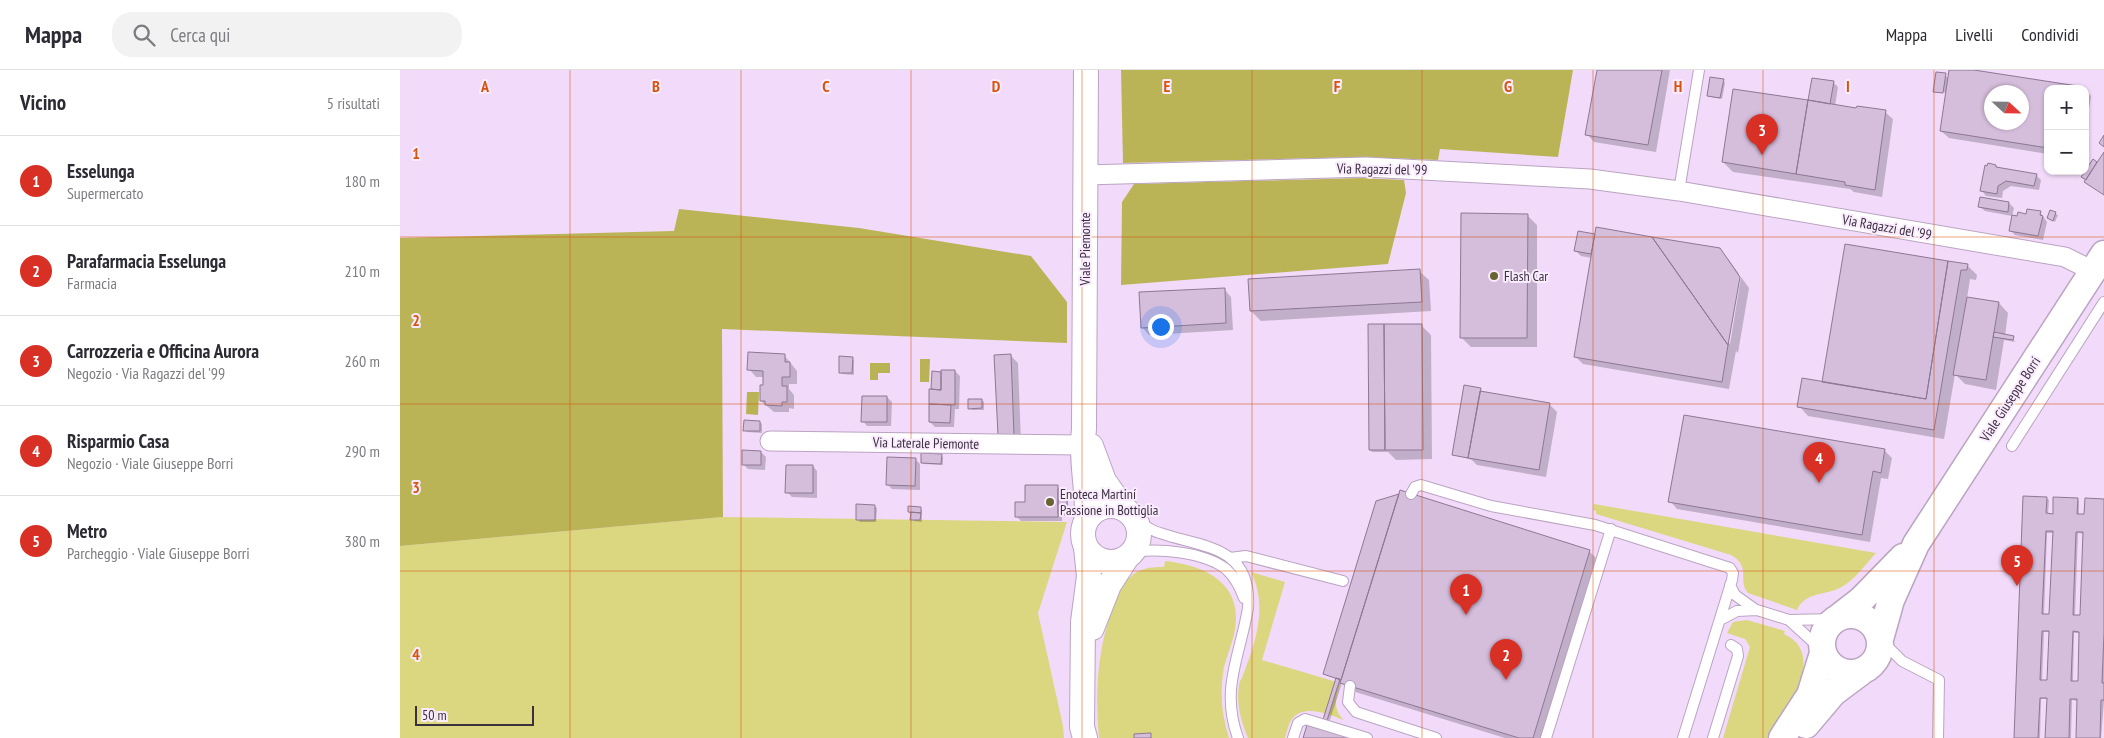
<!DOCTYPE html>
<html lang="it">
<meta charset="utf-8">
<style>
:root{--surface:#fff;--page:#f2f2f3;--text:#2b2b33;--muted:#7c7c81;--line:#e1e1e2;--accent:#d93025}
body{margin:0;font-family:"PT Sans Narrow",sans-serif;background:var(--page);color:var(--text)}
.controls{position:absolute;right:15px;top:15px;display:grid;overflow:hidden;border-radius:10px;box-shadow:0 1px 4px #0004}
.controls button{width:45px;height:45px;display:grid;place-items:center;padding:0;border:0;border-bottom:1px solid var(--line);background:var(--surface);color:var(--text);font:25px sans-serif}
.compass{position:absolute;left:1584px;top:15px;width:45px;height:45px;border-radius:50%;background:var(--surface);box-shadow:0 1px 4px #0004;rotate:112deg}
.scale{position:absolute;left:15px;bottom:12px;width:119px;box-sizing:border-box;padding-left:5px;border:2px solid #3a313d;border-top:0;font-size:14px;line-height:18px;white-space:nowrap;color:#3a313d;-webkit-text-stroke:4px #faebfe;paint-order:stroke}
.you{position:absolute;left:760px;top:256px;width:18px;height:18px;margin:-12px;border:4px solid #fff;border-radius:50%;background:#1a73e8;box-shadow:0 0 0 8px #1a73e833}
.badge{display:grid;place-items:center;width:32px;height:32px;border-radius:50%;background:var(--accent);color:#fff;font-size:16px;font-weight:700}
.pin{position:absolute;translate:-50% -41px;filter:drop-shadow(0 1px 2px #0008)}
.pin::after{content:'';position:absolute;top:26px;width:18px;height:15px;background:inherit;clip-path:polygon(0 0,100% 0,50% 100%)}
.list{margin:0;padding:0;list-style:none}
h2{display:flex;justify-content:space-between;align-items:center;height:65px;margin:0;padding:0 20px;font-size:21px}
h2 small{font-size:16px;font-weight:400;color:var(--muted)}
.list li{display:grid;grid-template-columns:32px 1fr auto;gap:15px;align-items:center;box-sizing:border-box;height:90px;padding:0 20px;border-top:1px solid var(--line)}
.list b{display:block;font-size:19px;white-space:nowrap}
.list p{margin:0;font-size:16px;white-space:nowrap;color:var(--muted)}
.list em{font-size:16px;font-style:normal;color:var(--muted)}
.icon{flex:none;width:28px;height:28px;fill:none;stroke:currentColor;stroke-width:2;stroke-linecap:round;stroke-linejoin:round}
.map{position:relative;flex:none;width:1704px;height:668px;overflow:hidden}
header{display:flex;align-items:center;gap:30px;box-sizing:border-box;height:70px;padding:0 25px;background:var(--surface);border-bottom:1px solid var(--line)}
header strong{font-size:24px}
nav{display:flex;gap:28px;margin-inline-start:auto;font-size:18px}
.search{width:350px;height:45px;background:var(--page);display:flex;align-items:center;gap:12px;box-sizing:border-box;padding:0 18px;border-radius:20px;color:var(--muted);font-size:19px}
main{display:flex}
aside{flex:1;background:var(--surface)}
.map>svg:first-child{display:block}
</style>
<header>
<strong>Mappa</strong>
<div class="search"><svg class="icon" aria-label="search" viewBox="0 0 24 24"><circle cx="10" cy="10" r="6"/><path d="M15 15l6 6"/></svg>Cerca qui</div>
<nav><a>Mappa</a><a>Livelli</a><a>Condividi</a></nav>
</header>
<main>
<aside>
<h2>Vicino<small>5 risultati</small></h2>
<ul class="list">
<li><span class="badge">1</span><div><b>Esselunga</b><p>Supermercato</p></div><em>180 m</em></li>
<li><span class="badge">2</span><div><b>Parafarmacia Esselunga</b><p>Farmacia</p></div><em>210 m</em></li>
<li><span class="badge">3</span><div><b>Carrozzeria e Officina Aurora</b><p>Negozio · Via Ragazzi del '99</p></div><em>260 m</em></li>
<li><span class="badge">4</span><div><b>Risparmio Casa</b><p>Negozio · Viale Giuseppe Borri</p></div><em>290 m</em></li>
<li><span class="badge">5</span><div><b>Metro</b><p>Parcheggio · Viale Giuseppe Borri</p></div><em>380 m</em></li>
</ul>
</aside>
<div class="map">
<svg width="1704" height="668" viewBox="0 0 1704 668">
<rect width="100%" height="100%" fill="#f2dafa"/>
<!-- green -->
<path fill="#dbd680" d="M1194,434L1476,483C1464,496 1452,514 1435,520C1420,525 1404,524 1397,540L1348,523C1337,510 1352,497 1331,485L1196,444V441L1193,440Z
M323,447L667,452L638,543L663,656L664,668H0V476Z
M765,491C803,495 843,512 835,559C833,574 825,588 823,603C820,625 822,647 829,668H699C695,622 697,578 714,535C718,525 721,515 729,508C739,498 751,497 764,497Z
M851,502L885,512L862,590L940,613C936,628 932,639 944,650C930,645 904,633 892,649C888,654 887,662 885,668H848C841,652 836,633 839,616C839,611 842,609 843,605C856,572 868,536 851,502Z
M1347,550L1385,561L1384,564C1429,585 1384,642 1367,668H1323L1350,577L1345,569L1327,563L1333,552Z"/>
<!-- forest -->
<path fill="#bab457" d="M721,0H1173L1158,87L1040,79L1038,90L962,87L723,93Z
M961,108L1004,110L1006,123L988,194L721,215L722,132L734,114Z
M279,139L459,158L631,186L667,232V273L322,259L323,447L0,476V168L274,161Z"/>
<!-- water -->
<path fill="#b9b356" d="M520,289H530L529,312H520Z
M470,293H490V303H478V310H470Z
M347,322H359L358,345L346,344Z"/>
<!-- shadow -->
<path fill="#0003" fill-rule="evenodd" d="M1198,0H1270L1256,82L1194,72L1187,64Z
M1551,0H1566L1684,19H1648V84L1549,68L1541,61L1549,23L1535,21L1545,5L1549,9ZM1592,22H1622V52H1592Z
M1323,11L1325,13L1322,29L1311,27L1309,25Z
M1433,12L1438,17L1435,36L1485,42L1493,49L1482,127L1454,122L1450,119L1333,102L1323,92L1409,32Z
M1685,20L1691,26L1686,58H1685Z
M1596,96L1599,99L1636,105L1641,110L1639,120L1611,116L1603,121L1602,128L1586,126L1582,121Z
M1609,133L1614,138L1612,146L1585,141L1580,137Z
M1650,141L1658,145L1655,152L1648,148Z
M1640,142L1647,152L1643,170L1615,165L1610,160L1618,147Z
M1127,145L1137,155V277H1071L1061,267Z
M1179,162L1319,180L1329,190L1339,204L1328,272L1330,274L1341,207L1349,218L1338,283L1336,281L1329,319L1183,294L1175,286L1192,188L1181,186L1176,181Z
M1446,175L1567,195L1577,205L1576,210L1570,209L1567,228L1599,233L1608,243L1605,266L1613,267L1615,272L1604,270L1596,320L1565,314L1555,304L1544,369L1408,346L1399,336L1423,313Z
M1019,201L1029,210L1031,241L861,251L851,241Z
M824,219L831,227L833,260L749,265L742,257Z
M1021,255L1031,265L1032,389L996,390L988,382H972L970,380Z
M384,285L397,301V314H389V319L394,325V339L389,338V342H374L361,331L365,307H356L349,299Z
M610,285L618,293L621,373L607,372Z
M452,288L454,290V305L442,304L440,302Z
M555,301L560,306L559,339H555L554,357H535L530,352L531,321H535L533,319Z
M1080,319L1082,322L1149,334L1157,342L1146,407L1077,395L1072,390L1053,384Z
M487,327L492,332L491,356H467L463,351Z
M582,330L584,332V340H572L569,338Z
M360,352L362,354V363L347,362L345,360Z
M1484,380L1492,388L1488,409L1481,408L1470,472L1277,439L1270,431Z
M361,382L366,387L365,400L348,399L343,394Z
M541,385L543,387V395L524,394L522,392Z
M516,390L520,394V420L492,419L487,414Z
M413,396L417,401V428L392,427L387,422Z
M657,417L661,420L668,422V446H662V451H621L616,446L626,433Z
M1000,425L1189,481L1196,488L1142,668H1105L949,620L942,613L926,662L946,668H904L921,660L937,609L924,604Z
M1646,428L1649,430L1648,445H1654L1677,429L1679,431V445L1685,446L1704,430V631L1701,668H1677L1678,631L1672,630L1671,668H1646L1648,629H1641L1640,668H1616ZM1647,463H1654L1651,545H1644ZM1678,463L1685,464L1681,546H1675ZM1644,562H1650L1648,611H1642ZM1674,563H1681L1679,612H1673Z
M474,436L477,438L476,452H460L458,450Z
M520,438L522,440V452L514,451L509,442Z"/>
<!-- building -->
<path fill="#d5bddc" stroke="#8d7894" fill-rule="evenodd" d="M1197,0H1262L1248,75L1185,65Z
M1549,0H1574L1684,17L1683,19H1648V78L1540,61ZM1592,22H1622V52H1592Z
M1536,2L1546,3L1543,23L1533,22Z
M1310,7L1324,9L1320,28L1307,26Z
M1412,8L1434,11L1430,34L1408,30Z
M1333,19L1408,30L1396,104L1322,92Z
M1408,30L1456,38L1457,36L1486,40L1475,120L1445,115V112L1396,104Z
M1704,65V77L1699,73Z
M1704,82V125L1684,112Z
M1693,89L1697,92L1686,110L1681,107Z
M1588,93L1596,95V97L1637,104L1634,116L1606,111L1598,116L1597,124L1580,121L1585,95L1587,96Z
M1580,127L1609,132L1608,142L1578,137Z
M1627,139L1641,141L1640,145L1643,146L1638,166L1609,161L1612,145L1617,146L1618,142L1626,144Z
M1650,140L1656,142L1653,151L1647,148Z
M1061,143L1128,144L1127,268H1060Z
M1196,157L1252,167L1328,275L1322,312L1174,287Z
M1178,161L1195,164L1191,184L1174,181Z
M1252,167L1320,178L1340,207L1328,275Z
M1445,174L1548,191L1526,329L1422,312Z
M1548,191L1568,194L1567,200H1561L1534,360L1397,337L1402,308L1526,329Z
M1020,199L1022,232L850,241L848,209Z
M825,218L826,253L741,258L739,222Z
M1567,227L1599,232L1586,310L1553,305Z
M968,254H984L985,380H969Z
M984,254H1022L1023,380H985Z
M1594,262L1614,266L1613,270L1593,267Z
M348,282L385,284V292H390V307H382V316H387V332H382V336L365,335V331H360V315H363V301L347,300Z
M611,284L614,366L598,365L594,285Z
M439,286L453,287L452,303H439Z
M541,300H555V335L529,334V319L541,320Z
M532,301L541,302V320L531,319Z
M1064,315L1081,318L1068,388L1052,385Z
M1080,321L1150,333L1139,400L1068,388Z
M462,326H487V352H461Z
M568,329H582V338L568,339Z
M529,334L551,335L550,353L529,352Z
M1284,345L1485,379L1481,403L1473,401L1462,465L1268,432Z
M344,350L360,351V361H343Z
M342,380L361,381V395H342Z
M521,383L542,384L541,394L521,393Z
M487,387L516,388L515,416L486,415Z
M386,395H413V423H385Z
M625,415H658V447H615V432H625Z
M658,419H667V444H658Z
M1000,420L1190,480L1133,668H1119L940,613Z
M999,424L941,610L923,604L976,431Z
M1623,426L1647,427L1646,443L1653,444V427L1678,428L1677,444H1684L1685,428L1704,429V563L1702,613H1704V630H1701L1700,668H1676L1677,629H1670L1669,668H1645L1647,628H1640L1638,668H1614ZM1646,461H1653L1649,544H1642ZM1676,462H1683L1680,545H1673ZM1642,561H1649L1647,610H1640ZM1673,561L1679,562L1678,611H1671Z
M456,434L475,435V450H456Z
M508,436L521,437V443L508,442Z
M511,442L521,443L520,450H510Z
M936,608L940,609L924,660L950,668H903L907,655L920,659Z
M751,663V668H734V664Z"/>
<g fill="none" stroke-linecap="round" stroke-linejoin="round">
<!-- service casing -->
<g stroke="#bba4c2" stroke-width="12">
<path id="service" d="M1279,121L1299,0
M1612,376L1704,232
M1011,424L1015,417L1021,415L1091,436L1195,455L1330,498L1333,503L1332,510L1283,668
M736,450C744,455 751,461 760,463C803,478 852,475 848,538C840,586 820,619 838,668
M733,482C759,478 804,482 826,499C835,507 840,517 844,528
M830,488L846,486L943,511
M1330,515L1335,525L1356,540
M1320,550L1337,541L1357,540L1389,550L1422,580
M1389,550L1435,549
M1480,569L1502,591L1539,610L1538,668
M950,616L948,632L956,642L1036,668
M893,668L898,653L905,649L967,668
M1146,668L1211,459
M1313,668L1338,586L1337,579L1331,575"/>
</g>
<!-- minor casing -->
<g stroke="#bba4c2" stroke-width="21">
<path id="minor" d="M685,105L966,97L1190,109L1279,121L1665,187L1693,201
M370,371L682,375"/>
</g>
<!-- tertiary casing -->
<g stroke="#bba4c2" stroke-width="26">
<path id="tertiary" d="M686,0L684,359C680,389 688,418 687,448
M691,376L704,411L723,438
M683 464a28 28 0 1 1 56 0a28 28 0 1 1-56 0Z
M692,558L709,515L727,487
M685,668L682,657L683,552L689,506L686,478"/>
</g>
<!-- secondary casing -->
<g stroke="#bba4c2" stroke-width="29">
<path id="secondary" d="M1422 574a29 29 0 1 1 58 0a29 29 0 1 1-58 0Z
M1439,547L1461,530L1503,487
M1480,569L1491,530L1516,474L1704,184
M1406,655L1433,623L1461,602
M1382,668L1410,625L1423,583"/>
</g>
<!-- service -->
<use href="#service" stroke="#fff" stroke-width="10"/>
<!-- minor -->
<use href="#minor" stroke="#fff" stroke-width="19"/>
<!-- tertiary -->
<use href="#tertiary" stroke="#fff" stroke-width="24"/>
<!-- secondary -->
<use href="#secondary" stroke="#fff" stroke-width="26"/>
</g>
<!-- grid -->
<path fill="none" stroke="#d75511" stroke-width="1" stroke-opacity="0.55" d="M170,0V668M341,0V668M511,0V668M682,0V668M852,0V668M1022,0V668M1193,0V668M1363,0V668M1534,0V668M0,167H1704M0,334H1704M0,501H1704"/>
<!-- markers -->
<g fill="#676431" stroke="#faebfe" stroke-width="2">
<circle cx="1094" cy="206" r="5"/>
<circle cx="650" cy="432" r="5"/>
</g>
<g text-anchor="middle" stroke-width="4" stroke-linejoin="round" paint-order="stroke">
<!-- street labels -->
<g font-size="14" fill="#3a313d" stroke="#faebfe">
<text transform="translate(982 99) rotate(1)" y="5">Via Ragazzi del '99</text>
<text transform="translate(1487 157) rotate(10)" y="5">Via Ragazzi del '99</text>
<text transform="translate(685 179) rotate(-90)" y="5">Viale Piemonte</text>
<text transform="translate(1610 329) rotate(-57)" y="5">Viale Giuseppe Borri</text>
<text transform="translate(526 373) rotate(1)" y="5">Via Laterale Piemonte</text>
</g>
<!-- poi labels -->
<g font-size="14" fill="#3a313d" stroke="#faebfe" text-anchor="start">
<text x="1104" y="211">Flash Car</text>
<text x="660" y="429">Enoteca Martiní<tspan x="660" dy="16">Passione in Bottiglia</tspan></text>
</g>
</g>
<g font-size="16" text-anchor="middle" font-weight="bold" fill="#d75511" stroke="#faebfe" stroke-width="4" stroke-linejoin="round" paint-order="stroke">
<text x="85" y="22">A</text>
<text x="256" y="22">B</text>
<text x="426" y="22">C</text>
<text x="596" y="22">D</text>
<text x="767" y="22">E</text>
<text x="937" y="22">F</text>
<text x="1108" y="22">G</text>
<text x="1278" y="22">H</text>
<text x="1448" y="22">I</text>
<text x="16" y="89">1</text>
<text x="16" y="256">2</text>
<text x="16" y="423">3</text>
<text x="16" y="590">4</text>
</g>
</svg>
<div class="controls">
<button>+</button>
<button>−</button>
</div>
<svg class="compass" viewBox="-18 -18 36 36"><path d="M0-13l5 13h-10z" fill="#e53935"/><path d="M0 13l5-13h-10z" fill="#7c7c81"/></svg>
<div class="scale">50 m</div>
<div class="you"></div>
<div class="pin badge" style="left:1066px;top:545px">1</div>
<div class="pin badge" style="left:1106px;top:610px">2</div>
<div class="pin badge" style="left:1362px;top:85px">3</div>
<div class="pin badge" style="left:1419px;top:413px">4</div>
<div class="pin badge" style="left:1617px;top:516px">5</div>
</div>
</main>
